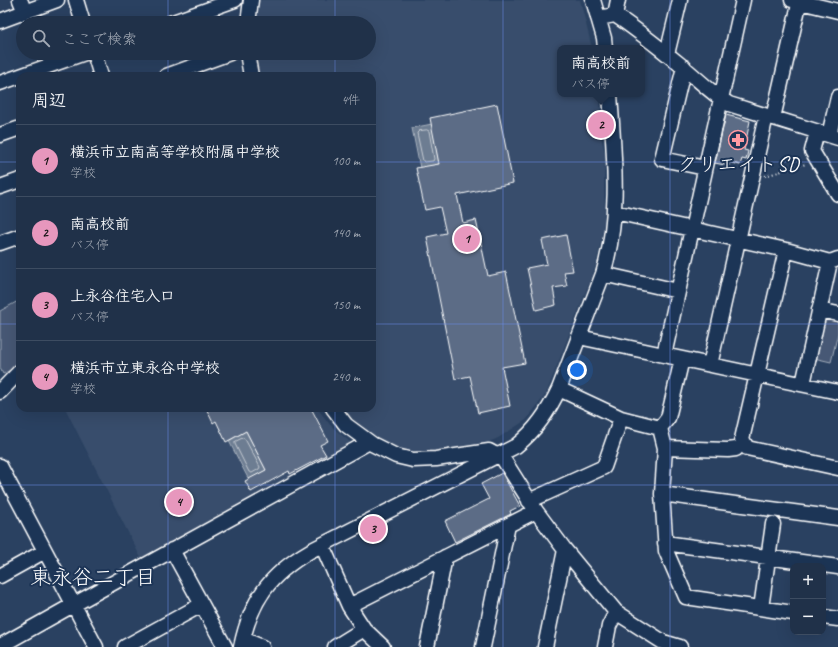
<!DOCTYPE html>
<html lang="ja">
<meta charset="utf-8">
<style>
:root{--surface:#203149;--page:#283950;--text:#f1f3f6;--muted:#a2a9b4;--line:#3d4c61;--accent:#e797bd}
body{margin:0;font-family:Caveat,"Klee One",sans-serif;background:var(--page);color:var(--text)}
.controls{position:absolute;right:12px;bottom:12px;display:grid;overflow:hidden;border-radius:8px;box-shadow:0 4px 16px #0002}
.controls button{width:36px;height:36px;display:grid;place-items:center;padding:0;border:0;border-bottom:1px solid var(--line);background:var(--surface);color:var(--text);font:20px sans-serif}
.you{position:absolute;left:577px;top:370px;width:14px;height:14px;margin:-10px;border:3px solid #fff;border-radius:50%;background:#1a73e8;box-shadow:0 0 0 6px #1a73e833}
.badge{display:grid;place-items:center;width:26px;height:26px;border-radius:50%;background:var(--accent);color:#111;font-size:13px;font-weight:700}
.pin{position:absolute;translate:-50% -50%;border:2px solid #fff;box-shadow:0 1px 4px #0006}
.popup{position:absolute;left:557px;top:45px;width:88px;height:52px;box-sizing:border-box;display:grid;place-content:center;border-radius:8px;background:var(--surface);filter:drop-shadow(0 1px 3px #0005);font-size:13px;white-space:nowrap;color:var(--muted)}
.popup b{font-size:15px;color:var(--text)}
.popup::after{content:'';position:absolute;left:50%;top:100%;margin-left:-8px;border:8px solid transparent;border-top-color:var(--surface)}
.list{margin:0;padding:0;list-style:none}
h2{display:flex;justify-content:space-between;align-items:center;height:52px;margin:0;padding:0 16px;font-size:17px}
h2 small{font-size:13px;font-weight:400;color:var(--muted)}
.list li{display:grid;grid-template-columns:26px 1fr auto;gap:12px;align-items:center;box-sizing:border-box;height:72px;padding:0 16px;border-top:1px solid var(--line)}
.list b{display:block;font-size:15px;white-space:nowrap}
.list p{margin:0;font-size:13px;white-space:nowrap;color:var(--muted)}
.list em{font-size:13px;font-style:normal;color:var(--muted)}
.icon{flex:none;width:22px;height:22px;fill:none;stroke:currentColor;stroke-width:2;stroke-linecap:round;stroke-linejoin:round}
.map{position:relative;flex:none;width:838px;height:647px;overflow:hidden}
.search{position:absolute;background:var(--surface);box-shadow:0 4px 16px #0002;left:16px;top:16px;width:360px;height:44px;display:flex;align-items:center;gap:10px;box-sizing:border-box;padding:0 14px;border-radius:22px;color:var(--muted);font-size:15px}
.panel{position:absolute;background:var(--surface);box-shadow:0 4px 16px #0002;left:16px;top:72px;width:360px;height:340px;border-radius:12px}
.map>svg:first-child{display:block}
</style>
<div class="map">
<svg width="838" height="647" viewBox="0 0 838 647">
<rect width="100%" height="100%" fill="#2a4161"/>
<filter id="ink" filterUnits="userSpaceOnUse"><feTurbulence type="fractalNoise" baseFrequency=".025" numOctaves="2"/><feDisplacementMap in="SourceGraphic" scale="8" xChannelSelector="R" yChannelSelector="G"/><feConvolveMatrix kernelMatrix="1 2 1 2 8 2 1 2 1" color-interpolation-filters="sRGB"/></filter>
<g filter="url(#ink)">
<!-- built -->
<path fill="#394e6c" d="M258,0H580L592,48H560V94H600L601,137L605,153L604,185L605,221L596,265L546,394L526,420L498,438L486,443L487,446L428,456L397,451L363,434L335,408H372V76H256L252,53H369V23H254Z
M65,408H317L331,426L351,443V446L141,558Z"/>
<!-- green -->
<path fill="#465975" stroke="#a2acba" d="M20,300V365L3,374L0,368V311Z
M828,316L838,318V333L831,362L814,358L823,319Z"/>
<!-- water -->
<path fill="#6d7d92" stroke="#a7b1be" d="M432,124L439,164L420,168L412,128Z
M246,431L266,470L249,480L229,441Z"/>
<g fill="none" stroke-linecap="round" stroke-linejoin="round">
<!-- shore -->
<path stroke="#c5cbd3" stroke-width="1" d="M427,130L429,131L434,159L433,161L424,162L423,161L417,133L419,131Z
M243,438L245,439L260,467L259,469L252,473L249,472L235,444V442Z"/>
</g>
<!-- building -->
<path fill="#5b6c86" stroke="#fff" d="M497,104L513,183L457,195L463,223L476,220L488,276L506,272L525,363L502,367L510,406L478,413L470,376L455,379L427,237L446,233L440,207L425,210L416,168L439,164L430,118Z
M726,115L750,121L744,150L748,151L746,160L742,159L740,165L729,162V166L715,163Z
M566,235L573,271L564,272L567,286L553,288L556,305L536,310L527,268L547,264L542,240Z
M206,408H311L328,441L320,445L326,455L290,474L289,471L251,492L245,481L266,470L246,431L226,442L216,421L213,423Z
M502,473L520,506L510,511L511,514L455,542L445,521L489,499L481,484Z"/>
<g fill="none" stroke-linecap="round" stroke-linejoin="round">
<!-- minor casing -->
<g stroke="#fff" stroke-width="17">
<path id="minor" d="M20,0L25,12
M76,0L83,23
M593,0L604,38L605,48
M792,0L838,11
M615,15L618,0
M598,18L615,15C639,31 661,49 683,67C698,79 712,94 729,104L838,138
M0,21L57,0
M170,23L235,0
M248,23L251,0
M94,53L101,76
M247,53L251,76
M667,54L680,0
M684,67L662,159L705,168
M20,76L85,53
M166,76L230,53
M0,83L20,76
M773,118L800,0
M817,132L812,151L838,194
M0,135L20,128
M829,135L838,97
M0,187L20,180
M615,212L786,250L830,262L838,259
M0,243L20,236
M786,250L742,439L747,448L838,468
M603,274L678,291
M819,310L838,314
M579,337L838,392
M664,355L743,0
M710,365L766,116
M803,384L830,262
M559,389L621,418L660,428L665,448L662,494L666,551L686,597L793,613
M0,392L20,371
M333,408L346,425L372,444L396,456L413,460L436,459L489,451L498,456
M660,428L668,418L682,359
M665,448L728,450L736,449
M500,454L536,511L565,550L616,612L663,642L680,647
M0,466L96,647
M662,494L838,518
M529,501L604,467L621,418
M665,543L838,567
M322,545L349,606L364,629L383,647
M172,550L225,647
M0,576L45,551
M349,606L536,511
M761,608L773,524
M823,617L838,619
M243,639L262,647
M0,646L73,605L369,442
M125,647L201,605
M241,647C251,600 269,575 310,551L516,446C536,430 548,412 559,389L603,274C621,215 614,155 610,94
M335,647L364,629
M427,647L445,557
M483,647L508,525
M545,647L565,550
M605,647L609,626L616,612"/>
</g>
<!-- path -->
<path stroke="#fff" stroke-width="2" stroke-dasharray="1 3" stroke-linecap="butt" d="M765,176L806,164"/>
<!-- minor -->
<use href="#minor" stroke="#1d3557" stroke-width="14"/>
</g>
</g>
<!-- grid -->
<path fill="none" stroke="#6c8ce6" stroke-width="1" stroke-opacity="0.55" d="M168,0V23M335,0V23M503,0V647M670,0V647M168,53V76M335,53V76M0,162H20M372,162H838M0,324H20M372,324H838M168,408V647M335,408V647M0,485H838"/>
<!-- icons -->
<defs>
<g id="pharmacy-ring" transform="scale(1)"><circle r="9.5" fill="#1d3557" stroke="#ff9aa2" stroke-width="1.5"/><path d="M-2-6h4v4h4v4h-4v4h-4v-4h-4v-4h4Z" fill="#ff9aa2"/></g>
</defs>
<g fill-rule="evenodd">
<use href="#pharmacy-ring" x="738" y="140"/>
</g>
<g text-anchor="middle" stroke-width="4" stroke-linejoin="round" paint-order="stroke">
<!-- poi labels -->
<g font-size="20" fill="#fff" stroke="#1d3557">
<text x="738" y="171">クリエイトSD</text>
</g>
<!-- neighbourhood labels -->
<g font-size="21" fill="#fff" stroke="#1d3557">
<text x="93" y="584">東永谷二丁目</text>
</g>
</g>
</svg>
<div class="controls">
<button>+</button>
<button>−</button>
</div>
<div class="you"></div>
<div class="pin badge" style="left:467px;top:239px">1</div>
<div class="pin badge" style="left:601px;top:125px">2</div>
<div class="popup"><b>南高校前</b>バス停</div>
<div class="pin badge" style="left:373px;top:529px">3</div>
<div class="pin badge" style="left:179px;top:502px">4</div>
<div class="search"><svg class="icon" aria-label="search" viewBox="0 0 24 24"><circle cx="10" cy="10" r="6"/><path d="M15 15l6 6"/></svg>ここで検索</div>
<section class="panel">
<h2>周辺<small>4件</small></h2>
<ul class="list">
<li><span class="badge">1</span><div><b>横浜市立南高等学校附属中学校</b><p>学校</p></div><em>100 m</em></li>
<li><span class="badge">2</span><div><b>南高校前</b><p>バス停</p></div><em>140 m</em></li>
<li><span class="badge">3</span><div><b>上永谷住宅入口</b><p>バス停</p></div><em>150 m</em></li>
<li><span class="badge">4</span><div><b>横浜市立東永谷中学校</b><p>学校</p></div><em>240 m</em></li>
</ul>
</section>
</div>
